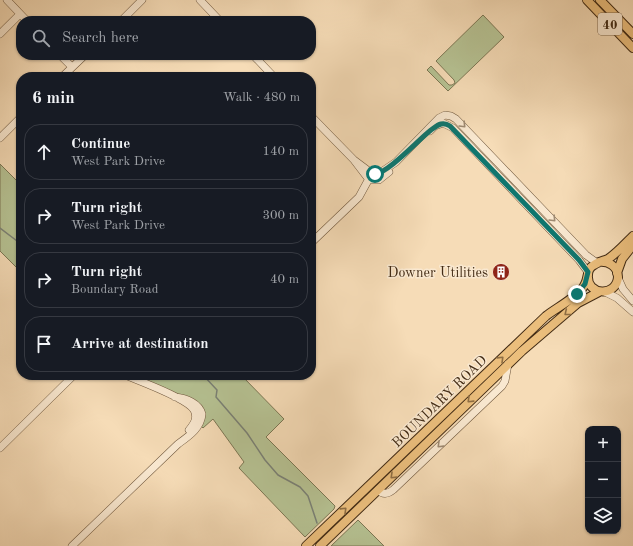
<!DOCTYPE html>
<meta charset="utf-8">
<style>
:root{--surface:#171b24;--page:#20242c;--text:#f1f3f6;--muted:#9ea1a6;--line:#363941}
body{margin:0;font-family:"Old Standard TT",serif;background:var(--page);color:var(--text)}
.controls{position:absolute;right:12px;bottom:12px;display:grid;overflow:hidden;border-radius:8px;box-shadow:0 1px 3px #0004}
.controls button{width:36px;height:36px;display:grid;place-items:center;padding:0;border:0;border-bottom:1px solid var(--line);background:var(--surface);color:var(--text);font:20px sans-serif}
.stop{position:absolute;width:12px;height:12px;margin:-9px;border:3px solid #0f766e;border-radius:50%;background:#fff}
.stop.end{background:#0f766e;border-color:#fff;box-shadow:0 1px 4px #0008}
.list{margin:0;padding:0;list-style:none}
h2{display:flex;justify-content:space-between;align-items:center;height:52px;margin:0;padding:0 16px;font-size:17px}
h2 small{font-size:13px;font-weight:400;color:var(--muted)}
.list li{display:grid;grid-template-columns:26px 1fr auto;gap:12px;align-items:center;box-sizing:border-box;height:56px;margin:0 8px 8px;padding:0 8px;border:1px solid var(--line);border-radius:16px}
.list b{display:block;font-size:15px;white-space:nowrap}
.list p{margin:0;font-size:13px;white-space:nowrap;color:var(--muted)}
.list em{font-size:13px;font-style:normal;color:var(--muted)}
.icon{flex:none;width:22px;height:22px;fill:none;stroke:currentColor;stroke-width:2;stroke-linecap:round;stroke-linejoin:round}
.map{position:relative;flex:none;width:633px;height:546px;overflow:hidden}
.search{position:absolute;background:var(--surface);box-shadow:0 1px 3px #0004;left:16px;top:16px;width:300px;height:44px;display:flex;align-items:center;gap:10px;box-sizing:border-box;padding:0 14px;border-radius:16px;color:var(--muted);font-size:15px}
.panel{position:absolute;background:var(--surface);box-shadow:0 1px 3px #0004;left:16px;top:72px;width:300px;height:308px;border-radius:16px}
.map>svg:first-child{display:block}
</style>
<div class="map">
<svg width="633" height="546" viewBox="0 0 633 546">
<rect width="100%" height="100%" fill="#f6dcb7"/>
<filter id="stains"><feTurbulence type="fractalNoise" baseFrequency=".005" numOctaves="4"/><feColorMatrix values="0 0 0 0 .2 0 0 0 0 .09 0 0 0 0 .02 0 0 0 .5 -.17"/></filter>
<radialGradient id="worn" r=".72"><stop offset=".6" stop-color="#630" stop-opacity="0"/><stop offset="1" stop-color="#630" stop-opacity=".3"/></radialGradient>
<!-- green -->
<path fill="#b6c293" stroke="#7c7754" d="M483,15L504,37L448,91L427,70L431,66L449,85H452L455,83L454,80L436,61Z
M0,164L21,185V272L0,251Z
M134,375H241L284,419L266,437L335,506L334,509L305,537L239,468L244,462L213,419L203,428L201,426L196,402Z
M358,520L384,546H331Z"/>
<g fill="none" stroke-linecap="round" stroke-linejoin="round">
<!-- stream -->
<path stroke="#7a8176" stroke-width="1.5" d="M0,228L21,244
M203,375L217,390L216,397L247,433L265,460L278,475L300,487L308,496L317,523"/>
<!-- minor casing -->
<g stroke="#70583e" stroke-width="8">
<path id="minor" d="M7,0L27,21
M200,0L220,21
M121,21L142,0
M0,34L20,14
M60,55L72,67
M253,55L274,77
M62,77L85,55
M311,116L354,160L367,177L372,180H379L389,172
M430,131L435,126L443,123L453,128L579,260L588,272
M0,138L21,117
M354,160L370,172L375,174L380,173L396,162L439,118L445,115L451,116L456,119L586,255L597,263
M311,243L359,197L371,175
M618,278L623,289L633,301
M605,292L617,298L633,312
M125,375C139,381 187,398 194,410C198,418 194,424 189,430
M0,448L74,375
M378,490C383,495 388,494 393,490L502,386L505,381L508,364
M72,546L178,444C189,436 201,428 202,414C199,403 186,398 175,397"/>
</g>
<!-- major casing -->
<g stroke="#432c15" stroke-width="10">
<path id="major" d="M587,0L633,48
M600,0L633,34
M599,262C608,261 618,266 618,277C617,297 586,296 588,275C588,271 590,267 594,265C598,262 603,261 608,259C617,253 625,244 633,236
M617,273L622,259L633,245
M306,546L546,316C556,308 581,295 585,284C587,281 587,277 588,274
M320,546L522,351L578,303L599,292"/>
</g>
<!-- minor -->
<use href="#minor" stroke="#f9e8d0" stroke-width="7"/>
<!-- major -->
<use href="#major" stroke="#ebbe7c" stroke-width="8"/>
</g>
<!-- one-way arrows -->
<defs><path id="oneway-chevron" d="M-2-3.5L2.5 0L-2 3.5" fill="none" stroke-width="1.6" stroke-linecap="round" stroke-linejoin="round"/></defs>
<g stroke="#9e8a72">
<use href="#oneway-chevron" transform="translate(463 125) rotate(46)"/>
<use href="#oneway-chevron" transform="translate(553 219) rotate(46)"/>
<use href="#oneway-chevron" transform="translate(440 445) rotate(136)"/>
</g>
<g stroke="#8f6e43">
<use href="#oneway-chevron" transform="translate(567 313) rotate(141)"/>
<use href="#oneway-chevron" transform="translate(501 359) rotate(-44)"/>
<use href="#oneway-chevron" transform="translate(470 400) rotate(136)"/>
<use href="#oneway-chevron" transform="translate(393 476) rotate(136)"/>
<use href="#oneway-chevron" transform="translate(344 510) rotate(-44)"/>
</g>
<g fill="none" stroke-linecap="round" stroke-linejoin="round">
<!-- route -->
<path stroke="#0f766e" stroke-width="5" d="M375,174C388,173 418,140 431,130C434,128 437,125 441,124C445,123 447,124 450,126L579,260L588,272L585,284L577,294"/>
</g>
<!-- icons -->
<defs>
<g id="building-disc" transform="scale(0.9)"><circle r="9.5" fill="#8f2418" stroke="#f9e8d0"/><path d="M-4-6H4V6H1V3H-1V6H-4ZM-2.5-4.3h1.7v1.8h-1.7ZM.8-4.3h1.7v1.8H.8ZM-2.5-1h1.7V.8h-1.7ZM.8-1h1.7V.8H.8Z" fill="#fff"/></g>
</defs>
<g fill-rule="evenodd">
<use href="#building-disc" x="501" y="272"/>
</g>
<g text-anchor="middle" stroke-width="3" stroke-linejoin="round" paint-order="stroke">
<!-- shield labels -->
<rect fill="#f9e8d0" stroke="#7a644d" stroke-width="1" x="598" y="13" width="24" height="22" rx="3"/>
<g font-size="13" font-weight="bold" fill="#432c15">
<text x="610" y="29">40</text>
</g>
<!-- poi labels -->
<g font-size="14" fill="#432c15" stroke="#f9e8d0" text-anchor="end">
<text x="488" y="277">Downer Utilities</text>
</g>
<!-- street labels -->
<g font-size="14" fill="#432c15" stroke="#f9e8d0">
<text transform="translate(439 401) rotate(-44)" y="5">BOUNDARY ROAD</text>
</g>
</g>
<rect width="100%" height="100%" filter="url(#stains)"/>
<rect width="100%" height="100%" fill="url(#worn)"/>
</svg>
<div class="controls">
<button>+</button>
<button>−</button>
<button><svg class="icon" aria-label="layers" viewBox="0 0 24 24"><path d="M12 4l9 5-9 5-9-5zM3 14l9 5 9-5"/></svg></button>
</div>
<div class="stop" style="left:375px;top:174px"></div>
<div class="stop end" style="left:577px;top:294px"></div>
<div class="search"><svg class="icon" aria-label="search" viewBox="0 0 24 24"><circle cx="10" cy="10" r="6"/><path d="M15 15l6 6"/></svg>Search here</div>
<section class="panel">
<h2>6 min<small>Walk · 480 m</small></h2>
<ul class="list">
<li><svg class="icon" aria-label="ahead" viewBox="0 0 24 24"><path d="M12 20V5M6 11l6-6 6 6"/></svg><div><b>Continue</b><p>West Park Drive</p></div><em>140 m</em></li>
<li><svg class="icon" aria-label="right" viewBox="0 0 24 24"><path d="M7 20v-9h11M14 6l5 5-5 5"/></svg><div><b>Turn right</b><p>West Park Drive</p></div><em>300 m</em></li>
<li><svg class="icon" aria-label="right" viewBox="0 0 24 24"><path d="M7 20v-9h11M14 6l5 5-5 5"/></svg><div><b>Turn right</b><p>Boundary Road</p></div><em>40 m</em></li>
<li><svg class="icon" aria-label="arrive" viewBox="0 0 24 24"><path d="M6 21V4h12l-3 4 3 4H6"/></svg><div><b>Arrive at destination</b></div></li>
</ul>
</section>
</div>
